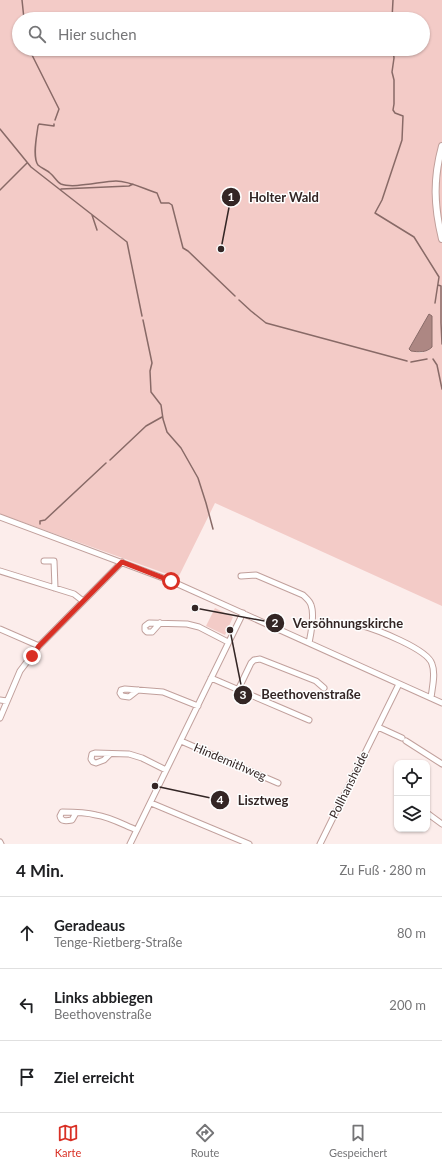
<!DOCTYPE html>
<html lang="de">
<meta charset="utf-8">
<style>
:root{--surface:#fff;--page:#f6f6f6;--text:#202124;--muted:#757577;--line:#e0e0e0;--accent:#d93025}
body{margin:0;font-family:Lato,sans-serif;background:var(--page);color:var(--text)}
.controls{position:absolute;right:12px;bottom:12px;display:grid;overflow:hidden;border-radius:8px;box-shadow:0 1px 3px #0004}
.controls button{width:36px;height:36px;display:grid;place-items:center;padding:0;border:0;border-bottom:1px solid var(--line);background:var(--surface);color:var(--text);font:20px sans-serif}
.stop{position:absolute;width:12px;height:12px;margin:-9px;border:3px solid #d93025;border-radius:50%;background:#fff}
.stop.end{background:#d93025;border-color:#fff;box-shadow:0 1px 4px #0008}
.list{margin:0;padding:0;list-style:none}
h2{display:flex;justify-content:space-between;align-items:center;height:52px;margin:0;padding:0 16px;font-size:17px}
h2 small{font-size:13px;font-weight:400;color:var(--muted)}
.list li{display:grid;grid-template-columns:26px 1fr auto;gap:12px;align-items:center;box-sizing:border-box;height:72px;padding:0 16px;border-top:1px solid var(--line)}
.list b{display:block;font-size:15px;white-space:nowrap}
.list p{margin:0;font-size:13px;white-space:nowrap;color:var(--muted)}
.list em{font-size:13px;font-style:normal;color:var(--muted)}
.icon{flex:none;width:22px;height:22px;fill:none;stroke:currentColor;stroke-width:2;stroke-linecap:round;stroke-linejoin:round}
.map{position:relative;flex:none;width:442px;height:844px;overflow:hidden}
.search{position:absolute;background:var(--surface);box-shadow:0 1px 3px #0004;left:12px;right:12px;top:12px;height:44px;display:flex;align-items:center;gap:10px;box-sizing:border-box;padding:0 14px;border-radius:22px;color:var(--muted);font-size:15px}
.sheet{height:268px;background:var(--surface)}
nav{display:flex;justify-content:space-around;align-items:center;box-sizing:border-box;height:56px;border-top:1px solid var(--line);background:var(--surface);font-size:11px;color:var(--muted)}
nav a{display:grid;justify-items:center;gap:2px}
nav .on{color:var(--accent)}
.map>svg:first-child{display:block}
</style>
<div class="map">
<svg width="442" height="844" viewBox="0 0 442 844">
<rect width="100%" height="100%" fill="#fcedeb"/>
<!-- green -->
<path fill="#f3cbc7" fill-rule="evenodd" d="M0,0H442V606L215,503L178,578L0,514ZM19,19H423V49H19ZM429,314V350L421,353L411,351L409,349Z
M215,608L233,617L225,635L206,626Z"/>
<!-- water -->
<path fill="#ad8783" stroke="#886a67" d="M429,314L432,316V347C426,353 419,352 411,351L409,349Z"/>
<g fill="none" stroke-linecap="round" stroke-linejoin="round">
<!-- stream -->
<path stroke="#886a67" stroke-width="1.5" d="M22,0L24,19
M392,19L393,0
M29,49L59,109L55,120
M393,49L394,58L392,72L394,80V104L393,110L395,113L403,116L402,140L382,200L375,213L414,237L439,277L435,303
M54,124V126L39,124L38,126C37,135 32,157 38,165C41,168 47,170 50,173C54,176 57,182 61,184C74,189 102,181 116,181C130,181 144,189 157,193L161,203H169L172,205L183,248L188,251L235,296
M0,129L31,167L127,242L142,316
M61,189L129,186L133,184
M0,190L27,163
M92,215L97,230
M438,285L441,286V323L442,344
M239,300L251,311L266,323L407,361
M143,320L152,363L150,371L151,392L161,405L163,419L167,432L181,448L198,478L206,503L213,529
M433,359L437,365L442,389
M411,362L427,359
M110,460L146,426L162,417
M40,524V521L45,520L106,463"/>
<!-- minor casing -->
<g stroke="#c1a09c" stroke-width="7">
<path id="minor" d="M0,517L171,581L442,703
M44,561H54L55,588
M0,571L74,594L83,601
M241,576L256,575L303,595C306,598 310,601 311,605C315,615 311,633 309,643
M160,623L152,632H147L145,630V626L149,623L187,624L199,627L228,642
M360,625C375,629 428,649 432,664C436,674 432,688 431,698
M0,629L39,646
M211,678L309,720
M138,690L129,697L122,696L120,693L121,690L125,689L163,692L198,706
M238,690L251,663L254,660L260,659L316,681L324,688
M0,700L7,701
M0,718L20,671L39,646L122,562
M378,727L402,738
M181,741L278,783
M406,741L442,764
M110,754L104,760L96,763L93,762L91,759L92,754L95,753L129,754L142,758L166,770
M151,803L249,844
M76,813L72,820C67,821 61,822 60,816L62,812C73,812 85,812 96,815C110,817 124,825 137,830
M427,813L442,824
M0,842L1,844
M130,844L243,613
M320,844L399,684"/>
</g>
<!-- tertiary casing -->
<g stroke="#c1a09c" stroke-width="8">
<path id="tertiary" d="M442,146C433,179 434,206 442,239"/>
</g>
<!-- minor -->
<use href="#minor" stroke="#fff" stroke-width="5"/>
<!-- tertiary -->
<use href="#tertiary" stroke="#fff" stroke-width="6"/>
</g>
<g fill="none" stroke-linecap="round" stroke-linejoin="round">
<!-- route -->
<path stroke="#d93025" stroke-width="5" d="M32,656L39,646L122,562L171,581"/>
</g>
<g text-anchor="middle" stroke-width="3" stroke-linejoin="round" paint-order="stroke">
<!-- street labels -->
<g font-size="12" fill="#332625" stroke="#fefefe">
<text transform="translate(230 762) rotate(23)" y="4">Hindemithweg</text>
<text transform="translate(349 785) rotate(-64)" y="4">Pollhansheide</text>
</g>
</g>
<!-- callouts -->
<path fill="none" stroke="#332625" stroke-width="1.5" d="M221 249L231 197M195 608L275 623M230 630L243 695M155 786L220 800"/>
<g fill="#332625" stroke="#fefefe" stroke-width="1.5">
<circle cx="221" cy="249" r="4"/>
<circle cx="195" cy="608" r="4"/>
<circle cx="230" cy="630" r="4"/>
<circle cx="155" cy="786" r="4"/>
<circle cx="231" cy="197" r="10"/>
<circle cx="275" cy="623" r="10"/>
<circle cx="243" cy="695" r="10"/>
<circle cx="220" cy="800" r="10"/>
</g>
<g font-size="12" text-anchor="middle" font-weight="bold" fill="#fff">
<text x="231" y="201">1</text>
<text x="275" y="627">2</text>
<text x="243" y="699">3</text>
<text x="220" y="804">4</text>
</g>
<g font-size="13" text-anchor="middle" font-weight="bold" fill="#332625" stroke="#fefefe" stroke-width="3" stroke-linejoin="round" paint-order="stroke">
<text x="284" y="202">Holter Wald</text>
<text x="348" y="628">Versöhnungskirche</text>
<text x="311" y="699">Beethovenstraße</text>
<text x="263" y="805">Lisztweg</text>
</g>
</svg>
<div class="controls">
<button><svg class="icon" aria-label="locate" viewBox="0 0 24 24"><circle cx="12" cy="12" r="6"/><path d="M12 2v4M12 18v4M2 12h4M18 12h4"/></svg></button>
<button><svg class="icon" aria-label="layers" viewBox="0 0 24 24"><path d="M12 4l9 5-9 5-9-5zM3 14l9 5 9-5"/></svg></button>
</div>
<div class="stop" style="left:171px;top:581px"></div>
<div class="stop end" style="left:32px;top:656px"></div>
<div class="search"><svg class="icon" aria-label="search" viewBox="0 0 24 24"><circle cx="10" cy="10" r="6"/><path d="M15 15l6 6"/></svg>Hier suchen</div>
</div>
<section class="sheet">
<h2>4 Min.<small>Zu Fuß · 280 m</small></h2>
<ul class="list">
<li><svg class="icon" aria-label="ahead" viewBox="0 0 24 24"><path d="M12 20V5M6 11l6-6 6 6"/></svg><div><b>Geradeaus</b><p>Tenge-Rietberg-Straße</p></div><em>80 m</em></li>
<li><svg class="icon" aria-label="left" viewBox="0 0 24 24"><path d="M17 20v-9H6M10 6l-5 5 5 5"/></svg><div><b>Links abbiegen</b><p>Beethovenstraße</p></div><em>200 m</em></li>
<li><svg class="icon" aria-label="arrive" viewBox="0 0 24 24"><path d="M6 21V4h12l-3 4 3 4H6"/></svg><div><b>Ziel erreicht</b></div></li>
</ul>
</section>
<nav>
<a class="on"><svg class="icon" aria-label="map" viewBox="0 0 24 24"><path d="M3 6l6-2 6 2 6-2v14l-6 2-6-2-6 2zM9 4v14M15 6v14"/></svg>Karte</a>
<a><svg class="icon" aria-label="directions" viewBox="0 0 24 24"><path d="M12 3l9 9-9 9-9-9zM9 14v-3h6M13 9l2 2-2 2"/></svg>Route</a>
<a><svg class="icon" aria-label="saved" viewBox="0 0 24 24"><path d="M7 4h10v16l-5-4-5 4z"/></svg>Gespeichert</a>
</nav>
